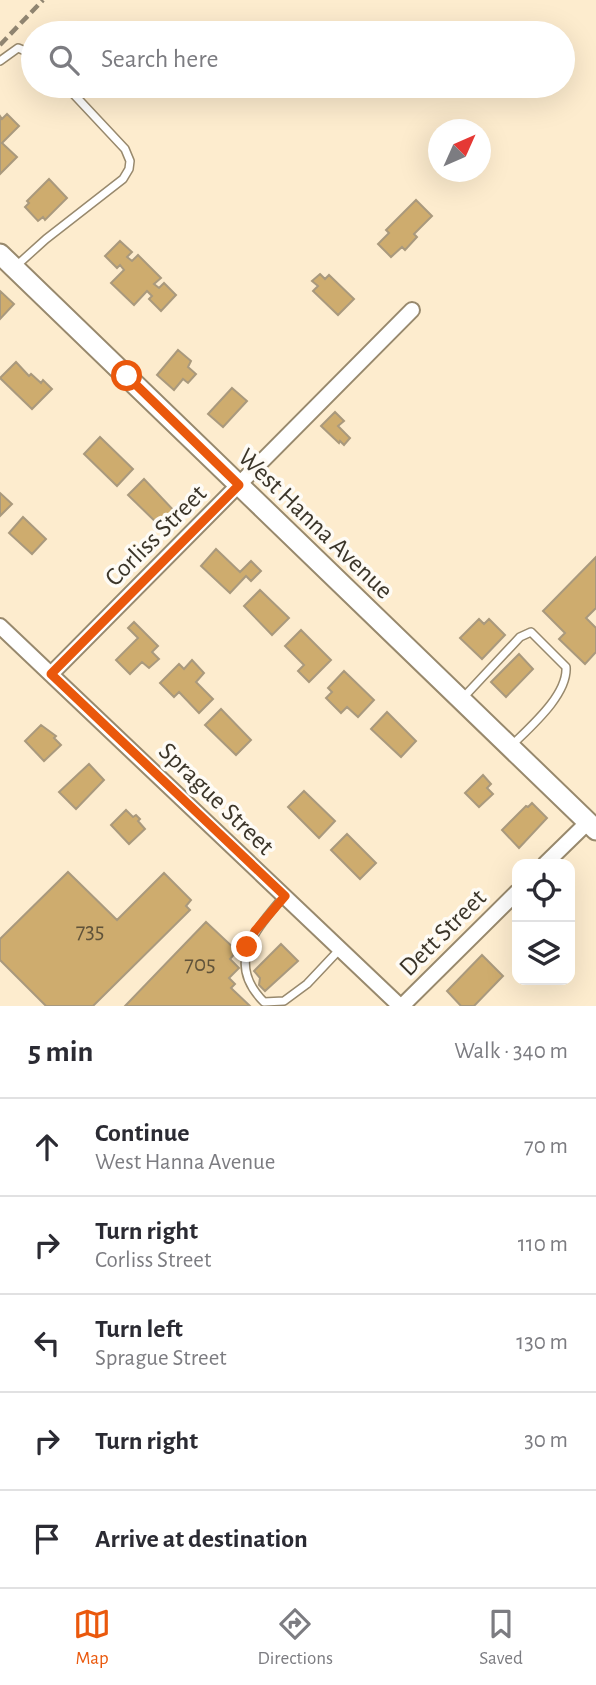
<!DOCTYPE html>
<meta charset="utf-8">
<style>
:root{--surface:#fff;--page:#f2f2f3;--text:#2b2b33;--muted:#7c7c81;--line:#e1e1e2;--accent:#ea580c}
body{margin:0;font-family:"Alegreya Sans",sans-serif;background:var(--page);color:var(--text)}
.controls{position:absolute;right:21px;bottom:21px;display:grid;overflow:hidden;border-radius:14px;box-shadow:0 7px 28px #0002}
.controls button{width:63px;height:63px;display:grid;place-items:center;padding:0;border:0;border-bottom:2px solid var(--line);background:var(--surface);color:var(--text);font:35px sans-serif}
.compass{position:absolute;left:428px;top:119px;width:63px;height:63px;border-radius:50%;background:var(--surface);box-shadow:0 7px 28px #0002;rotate:45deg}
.stop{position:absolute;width:21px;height:21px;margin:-16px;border:5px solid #ea580c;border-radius:50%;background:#fff}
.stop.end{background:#ea580c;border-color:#fff;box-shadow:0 2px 7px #0008}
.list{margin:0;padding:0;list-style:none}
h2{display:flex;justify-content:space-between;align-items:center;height:91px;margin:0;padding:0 28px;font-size:30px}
h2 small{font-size:23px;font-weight:400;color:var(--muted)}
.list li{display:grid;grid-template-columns:46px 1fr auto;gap:21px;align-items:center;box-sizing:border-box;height:98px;padding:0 28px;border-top:2px solid var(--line)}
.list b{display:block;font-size:26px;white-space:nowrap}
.list p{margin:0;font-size:23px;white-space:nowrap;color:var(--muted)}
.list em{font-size:23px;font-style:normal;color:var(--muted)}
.icon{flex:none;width:38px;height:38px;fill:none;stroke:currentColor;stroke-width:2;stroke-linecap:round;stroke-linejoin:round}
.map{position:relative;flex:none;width:596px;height:1006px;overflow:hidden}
.search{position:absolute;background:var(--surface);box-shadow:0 7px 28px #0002;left:21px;right:21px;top:21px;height:77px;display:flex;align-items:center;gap:18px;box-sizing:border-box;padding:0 24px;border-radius:38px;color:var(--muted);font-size:26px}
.sheet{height:581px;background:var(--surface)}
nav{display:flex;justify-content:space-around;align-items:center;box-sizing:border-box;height:98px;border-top:2px solid var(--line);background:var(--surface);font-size:19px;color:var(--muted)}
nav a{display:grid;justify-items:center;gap:4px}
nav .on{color:var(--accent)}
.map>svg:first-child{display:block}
</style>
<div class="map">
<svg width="596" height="1006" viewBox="0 0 596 1006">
<rect width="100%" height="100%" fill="#fdecce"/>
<!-- building -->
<path fill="#ceac6e" stroke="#a9997d" stroke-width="2" d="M7,114L19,126L2,143L17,157L0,174V116L2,119Z
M49,179L67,198L45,220L43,217L38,221L25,207L29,203L27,201Z
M416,200L432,216L414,234L417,237L405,250L402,247L391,257L378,244L389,233L386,230Z
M120,241L132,252L127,257L132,261L138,255L161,278L154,284L159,288L164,283L176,295L161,311L149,299L152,296L147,291L134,305L111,283L124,270L120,265L117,268L105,256Z
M320,274L325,279L329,275L354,299L338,315L313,291L318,286L312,281Z
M0,291L14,304L0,319Z
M178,350L191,361L188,367L196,374L188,383L183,379L174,390L157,375Z
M16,362L29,376L31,374L41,383L43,380L52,389L32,409L0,378Z
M232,388L247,401L223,427L208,414Z
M335,412L344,421L338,426L350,438L344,445L340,441L339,443L321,426Z
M100,437L133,469L117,486L84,454Z
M144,479L177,514L162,528L128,495Z
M0,493L12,504L0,516Z
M23,517L46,539L32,554L9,533Z
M216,549L240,572L251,561L261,571L251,581L246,576L230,593L201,566Z
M596,557V608L586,618L596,628V652L585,664L559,639L565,633L543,611Z
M260,590L289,618L272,635L244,606Z
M479,619L484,624L489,619L505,635L482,659L460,638Z
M134,622L158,646L152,652L159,659L149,668L142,662L130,674L116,660L138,638L128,628Z
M301,630L331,660L309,682L298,671L304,665L285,646Z
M519,654L533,669L506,697L491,682Z
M192,660L204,673L196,682L213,699L199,713L179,692L174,697L160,683L179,664L184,669Z
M344,671L374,700L358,717L347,707L341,713L326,698L332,692L328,688Z
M221,709L251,740L236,755L205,725Z
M387,712L416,741L401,757L371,729Z
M41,725L56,736L54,738L61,745L44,761L25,741Z
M89,764L104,780L76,809L59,792Z
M483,775L491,784L487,788L493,794L479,807L465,793Z
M304,791L335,821L319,838L288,807Z
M532,803L547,818L519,848L502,830L526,806L528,807Z
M126,810L133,817L136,815L140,819L138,821L145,829L129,844L111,825Z
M347,834L376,863L360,879L331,850Z
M68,872L117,920L164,873L191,900L186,906L190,910L93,1006H46L0,960V939Z
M206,922L237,951L230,959L239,968L229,978L235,984L231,988L250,1006H125Z
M281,944L298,961L265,991L259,985L260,978L254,971Z
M482,955L503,976L474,1006H461L447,991Z"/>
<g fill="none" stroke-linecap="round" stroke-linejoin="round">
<!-- service casing -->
<g stroke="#98896d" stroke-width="10">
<path id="service" d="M0,61L18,48L33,54
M15,267L46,239L123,179L129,169L130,161L125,149L66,86
M461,700L520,637L531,632L566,667C568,695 530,727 511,746
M284,896C256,930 224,962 264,1002L284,1001L307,984L340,949"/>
</g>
<!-- minor casing -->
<g stroke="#98896d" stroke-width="18">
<path id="minor" d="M0,626L400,1006
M51,674L412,310
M545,864L588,822
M402,1006L517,892"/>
</g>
<!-- secondary casing -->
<g stroke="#98896d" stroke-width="23">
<path id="secondary" d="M0,254L596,830"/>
</g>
<!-- service -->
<use href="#service" stroke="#fff" stroke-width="7"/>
<!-- minor -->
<use href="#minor" stroke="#fff" stroke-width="14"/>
<!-- secondary -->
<use href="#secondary" stroke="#fff" stroke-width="19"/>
<!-- rail -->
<path stroke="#908571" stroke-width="4.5" stroke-dasharray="10 5" stroke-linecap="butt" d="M0,45L43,0"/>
</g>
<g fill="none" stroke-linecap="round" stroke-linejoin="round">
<!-- route -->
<path stroke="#ea580c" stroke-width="9" d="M127,376L239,485L51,674L285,896L255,931L247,947"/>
</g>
<g text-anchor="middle" stroke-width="7" stroke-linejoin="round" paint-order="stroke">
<!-- number labels -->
<g font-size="23" fill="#60533a">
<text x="90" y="938">735</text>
<text x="200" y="971">705</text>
</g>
<!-- street labels -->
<g font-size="26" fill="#3b3529" stroke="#fefbf5">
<text transform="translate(316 523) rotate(44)" y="9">West Hanna Avenue</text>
<text transform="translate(155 535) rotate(-45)" y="9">Corliss Street</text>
<text transform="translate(217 798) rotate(44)" y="9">Sprague Street</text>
<text transform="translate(442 932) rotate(-45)" y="9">Dett Street</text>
</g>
</g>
</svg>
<div class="controls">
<button><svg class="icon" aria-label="locate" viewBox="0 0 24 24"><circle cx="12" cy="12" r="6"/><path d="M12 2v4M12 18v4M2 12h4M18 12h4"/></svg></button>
<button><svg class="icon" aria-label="layers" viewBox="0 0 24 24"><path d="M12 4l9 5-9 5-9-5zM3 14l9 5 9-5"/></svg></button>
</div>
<svg class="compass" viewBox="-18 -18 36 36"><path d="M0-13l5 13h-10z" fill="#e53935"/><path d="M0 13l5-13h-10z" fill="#7c7c81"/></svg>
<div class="stop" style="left:127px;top:376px"></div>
<div class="stop end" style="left:247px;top:947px"></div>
<div class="search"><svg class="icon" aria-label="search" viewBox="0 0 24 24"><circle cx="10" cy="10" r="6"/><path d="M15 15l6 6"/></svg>Search here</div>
</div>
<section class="sheet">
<h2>5 min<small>Walk · 340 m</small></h2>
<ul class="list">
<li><svg class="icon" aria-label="ahead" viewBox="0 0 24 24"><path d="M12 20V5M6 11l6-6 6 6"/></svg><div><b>Continue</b><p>West Hanna Avenue</p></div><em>70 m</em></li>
<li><svg class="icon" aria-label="right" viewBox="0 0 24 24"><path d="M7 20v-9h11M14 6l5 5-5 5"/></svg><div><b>Turn right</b><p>Corliss Street</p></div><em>110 m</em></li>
<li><svg class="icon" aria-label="left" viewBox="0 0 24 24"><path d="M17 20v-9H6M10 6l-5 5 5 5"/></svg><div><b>Turn left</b><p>Sprague Street</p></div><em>130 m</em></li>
<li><svg class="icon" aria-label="right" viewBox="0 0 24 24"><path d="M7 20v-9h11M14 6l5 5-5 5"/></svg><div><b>Turn right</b></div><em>30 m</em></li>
<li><svg class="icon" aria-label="arrive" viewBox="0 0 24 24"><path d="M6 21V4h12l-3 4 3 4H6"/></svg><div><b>Arrive at destination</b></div></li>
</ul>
</section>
<nav>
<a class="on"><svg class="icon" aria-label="map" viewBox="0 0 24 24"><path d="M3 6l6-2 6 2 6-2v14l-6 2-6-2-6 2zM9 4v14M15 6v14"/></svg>Map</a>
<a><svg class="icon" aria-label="directions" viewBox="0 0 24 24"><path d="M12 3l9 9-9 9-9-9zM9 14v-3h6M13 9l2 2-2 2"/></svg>Directions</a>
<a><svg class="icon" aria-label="saved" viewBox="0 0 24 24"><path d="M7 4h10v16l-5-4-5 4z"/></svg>Saved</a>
</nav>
